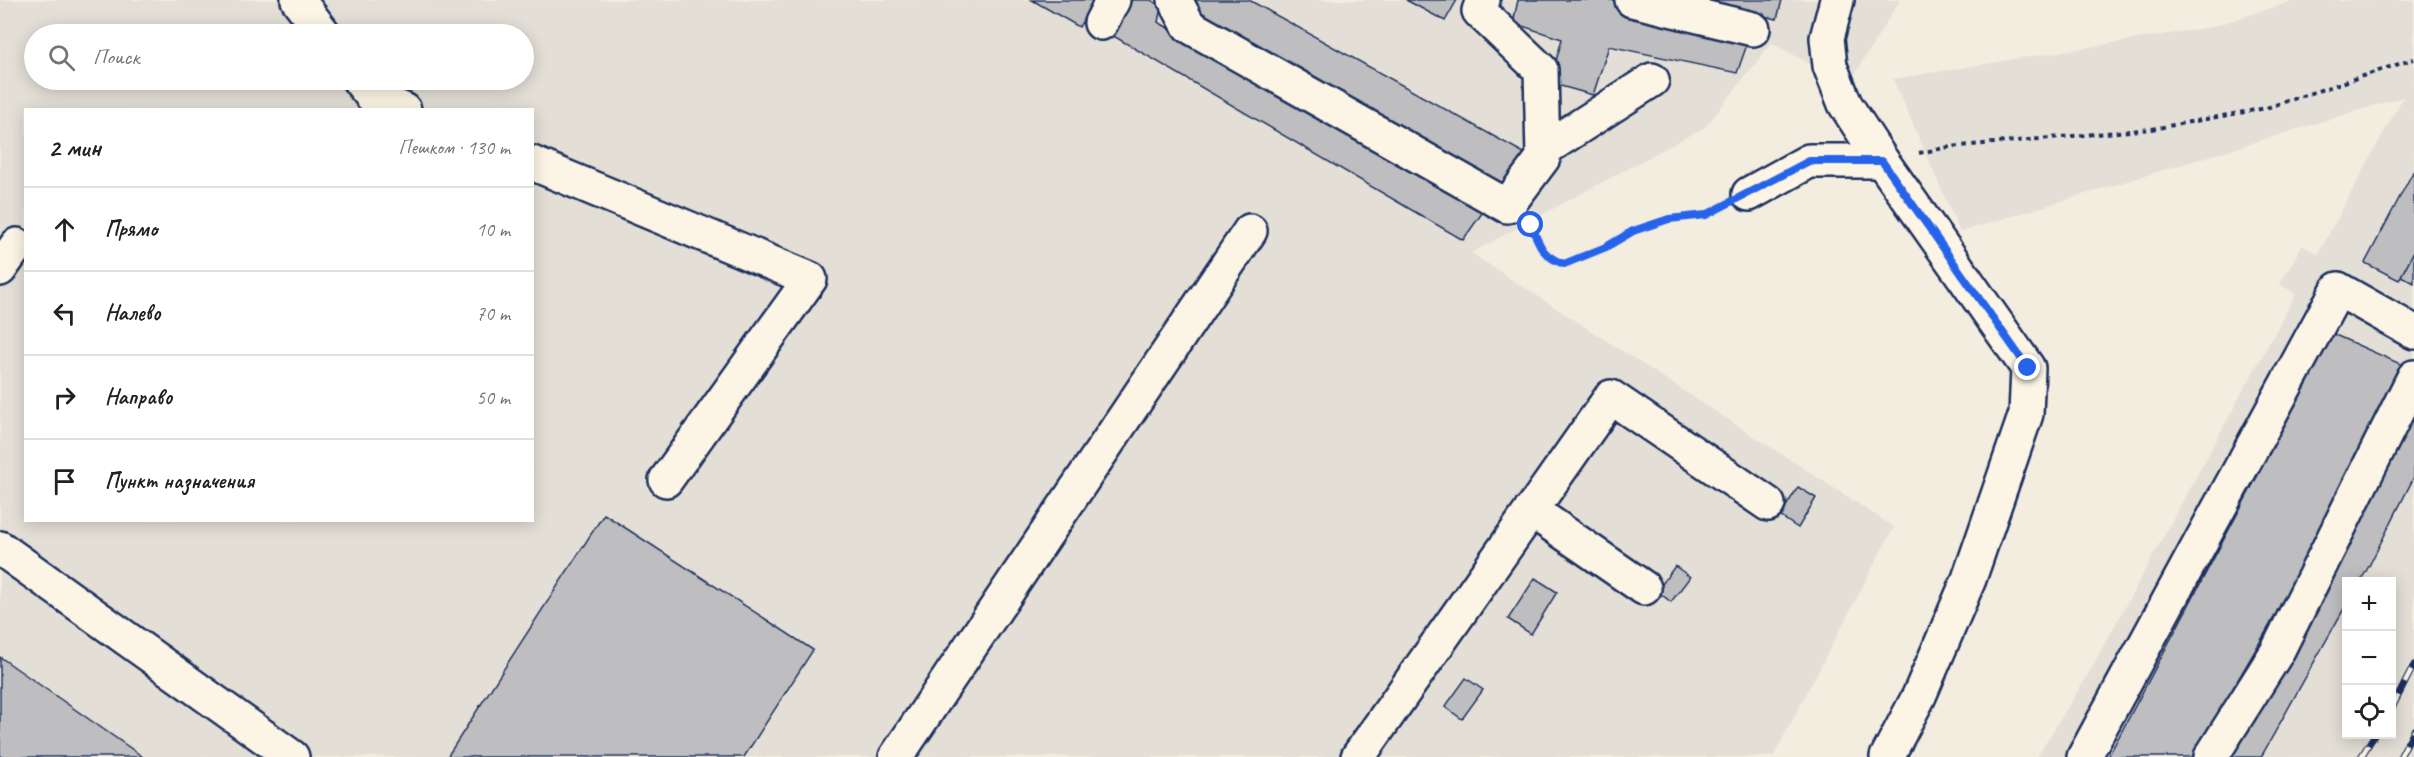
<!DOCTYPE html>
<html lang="ru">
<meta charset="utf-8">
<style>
:root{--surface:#fff;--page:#f2f2f2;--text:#202124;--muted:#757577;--line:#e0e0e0}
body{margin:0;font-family:Caveat,sans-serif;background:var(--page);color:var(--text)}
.controls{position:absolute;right:18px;bottom:18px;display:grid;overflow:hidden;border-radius:0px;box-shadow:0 3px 15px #0003}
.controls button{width:54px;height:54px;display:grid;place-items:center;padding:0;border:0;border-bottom:2px solid var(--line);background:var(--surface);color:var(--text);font:30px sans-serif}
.stop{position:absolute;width:18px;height:18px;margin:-14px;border:4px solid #2563eb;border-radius:50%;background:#fff}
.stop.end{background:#2563eb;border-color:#fff;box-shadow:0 2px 6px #0008}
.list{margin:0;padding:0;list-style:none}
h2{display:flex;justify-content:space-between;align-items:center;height:78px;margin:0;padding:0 24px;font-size:26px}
h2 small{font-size:20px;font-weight:400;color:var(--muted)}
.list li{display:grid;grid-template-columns:39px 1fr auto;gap:18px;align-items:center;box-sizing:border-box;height:84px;padding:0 24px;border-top:2px solid var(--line)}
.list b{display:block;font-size:22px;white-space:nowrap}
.list em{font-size:20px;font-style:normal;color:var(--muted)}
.icon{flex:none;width:33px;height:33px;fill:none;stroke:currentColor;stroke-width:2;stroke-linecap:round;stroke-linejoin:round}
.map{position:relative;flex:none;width:2414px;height:757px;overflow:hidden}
.search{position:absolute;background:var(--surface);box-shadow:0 3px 15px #0003;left:24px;top:24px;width:510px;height:66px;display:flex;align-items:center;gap:15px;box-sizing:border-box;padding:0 21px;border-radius:33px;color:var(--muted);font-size:22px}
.panel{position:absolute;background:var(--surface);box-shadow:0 3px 15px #0003;left:24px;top:108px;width:510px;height:414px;border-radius:0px}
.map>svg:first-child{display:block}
</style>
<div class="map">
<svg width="2414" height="757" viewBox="0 0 2414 757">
<rect width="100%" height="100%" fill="#f3ede0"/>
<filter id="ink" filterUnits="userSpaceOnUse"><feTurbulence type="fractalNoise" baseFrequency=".0167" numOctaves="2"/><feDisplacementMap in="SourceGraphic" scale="12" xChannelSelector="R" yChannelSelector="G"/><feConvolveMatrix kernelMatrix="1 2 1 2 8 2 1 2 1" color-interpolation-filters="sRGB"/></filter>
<g filter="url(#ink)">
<!-- built -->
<path fill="#e3dfd6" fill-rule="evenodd" d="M0,0H1900L1848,85L1772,43L1705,127L1471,253L1894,527L1773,757H0ZM34,34H524V80H34ZM26,110H532V520H26Z
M2296,0H2414V757H2037L2085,680L2296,294L2280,284L2302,245L2318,254L2403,97L1960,232L1893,79L2211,27ZM2346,582H2392V734H2346Z"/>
<!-- building -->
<path fill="#bebec0" stroke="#1b2f5e" stroke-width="1.5" d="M1032,0H1095L1079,27Z
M1127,0H1151L1161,7L1158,22L1485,209L1463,240L1110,34Z
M1196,0H1249L1524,153L1505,192L1189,14Z
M1406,0H1457L1445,21Z
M1518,0H1616L1750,36L1737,73L1609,46L1593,95L1550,83L1562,39L1513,23Z
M1691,0H1782L1777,19Z
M2414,170V251L2399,280L2365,263Z
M2414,251V283L2401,276Z
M2333,334L2405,366L2284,601L2193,757H2108Z
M2404,414L2413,418L2414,416V477L2369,566L2360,582H2346V605L2261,757H2221Z
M1798,487L1816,498L1798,528L1780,516Z
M604,514L813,650L744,757H447Z
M1675,566L1690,577L1671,602L1657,591Z
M1535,578L1557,592L1531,634L1508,619Z
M0,657L143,757H0Z
M1466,678L1483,690L1462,719L1445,707Z"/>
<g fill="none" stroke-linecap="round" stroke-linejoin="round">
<!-- minor casing -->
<g stroke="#1b2f5e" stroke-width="38">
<path id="minor" d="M298,0L324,34
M1175,0L1189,26L1507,206L1543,158L1541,70L1479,11L1483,0
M1632,0L1753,29
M1837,0L1827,38L1830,66L1845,104L1882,161L2028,368L2026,414L1969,579L1919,696L1887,757
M1101,23L1113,0
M359,80L372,96L404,110
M1543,150L1652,80
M532,163L810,279L666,480
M1749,194L1809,161H1882
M0,269L17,245
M1531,510L1644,588
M0,548L292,757
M896,757L1250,231
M1358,757L1611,397L1768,504
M2084,757L2338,289L2414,332
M2211,757L2277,652L2414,377"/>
</g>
<!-- path -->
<path stroke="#1b2f5e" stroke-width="4" stroke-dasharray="4.5 4.5" stroke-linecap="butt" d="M1919,153L1949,147L2152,129L2266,108L2414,59
M1532,228C1541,248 1543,256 1564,264L1606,247L1633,231L1669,219L1706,215L1719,209"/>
<!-- minor -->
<use href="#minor" stroke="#fcf5e5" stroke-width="33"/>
<!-- rail casing -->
<g stroke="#1b2f5e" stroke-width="7">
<path id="rail" d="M2392,708L2414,665
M2361,757L2375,734
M2400,757L2414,730"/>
</g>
<!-- rail -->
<use href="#rail" stroke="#fcf5e5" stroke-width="4.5" stroke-dasharray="14" stroke-linecap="butt"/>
</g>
</g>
<g fill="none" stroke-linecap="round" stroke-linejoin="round" filter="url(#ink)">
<!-- route -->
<path stroke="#2563eb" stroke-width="8" d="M1531,225C1540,246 1542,256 1564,264L1606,247L1633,231L1669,219L1706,215L1809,161H1882L2028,368"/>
</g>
</svg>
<div class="controls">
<button>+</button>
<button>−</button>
<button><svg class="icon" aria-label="locate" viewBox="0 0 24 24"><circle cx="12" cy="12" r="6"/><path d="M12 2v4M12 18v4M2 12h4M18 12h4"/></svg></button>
</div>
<div class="stop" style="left:1531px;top:225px"></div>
<div class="stop end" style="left:2028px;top:368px"></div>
<div class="search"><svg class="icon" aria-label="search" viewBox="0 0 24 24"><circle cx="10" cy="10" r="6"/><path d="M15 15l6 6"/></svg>Поиск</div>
<section class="panel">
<h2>2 мин<small>Пешком · 130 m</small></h2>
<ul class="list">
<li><svg class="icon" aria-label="ahead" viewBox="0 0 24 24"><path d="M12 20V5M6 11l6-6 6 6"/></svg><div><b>Прямо</b></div><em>10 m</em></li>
<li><svg class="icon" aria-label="left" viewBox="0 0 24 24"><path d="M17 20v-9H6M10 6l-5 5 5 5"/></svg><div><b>Налево</b></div><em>70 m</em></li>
<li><svg class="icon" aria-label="right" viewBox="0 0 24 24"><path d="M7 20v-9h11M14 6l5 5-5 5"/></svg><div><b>Направо</b></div><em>50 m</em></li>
<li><svg class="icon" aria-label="arrive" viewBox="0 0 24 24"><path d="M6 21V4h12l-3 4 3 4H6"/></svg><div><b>Пункт назначения</b></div></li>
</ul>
</section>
</div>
